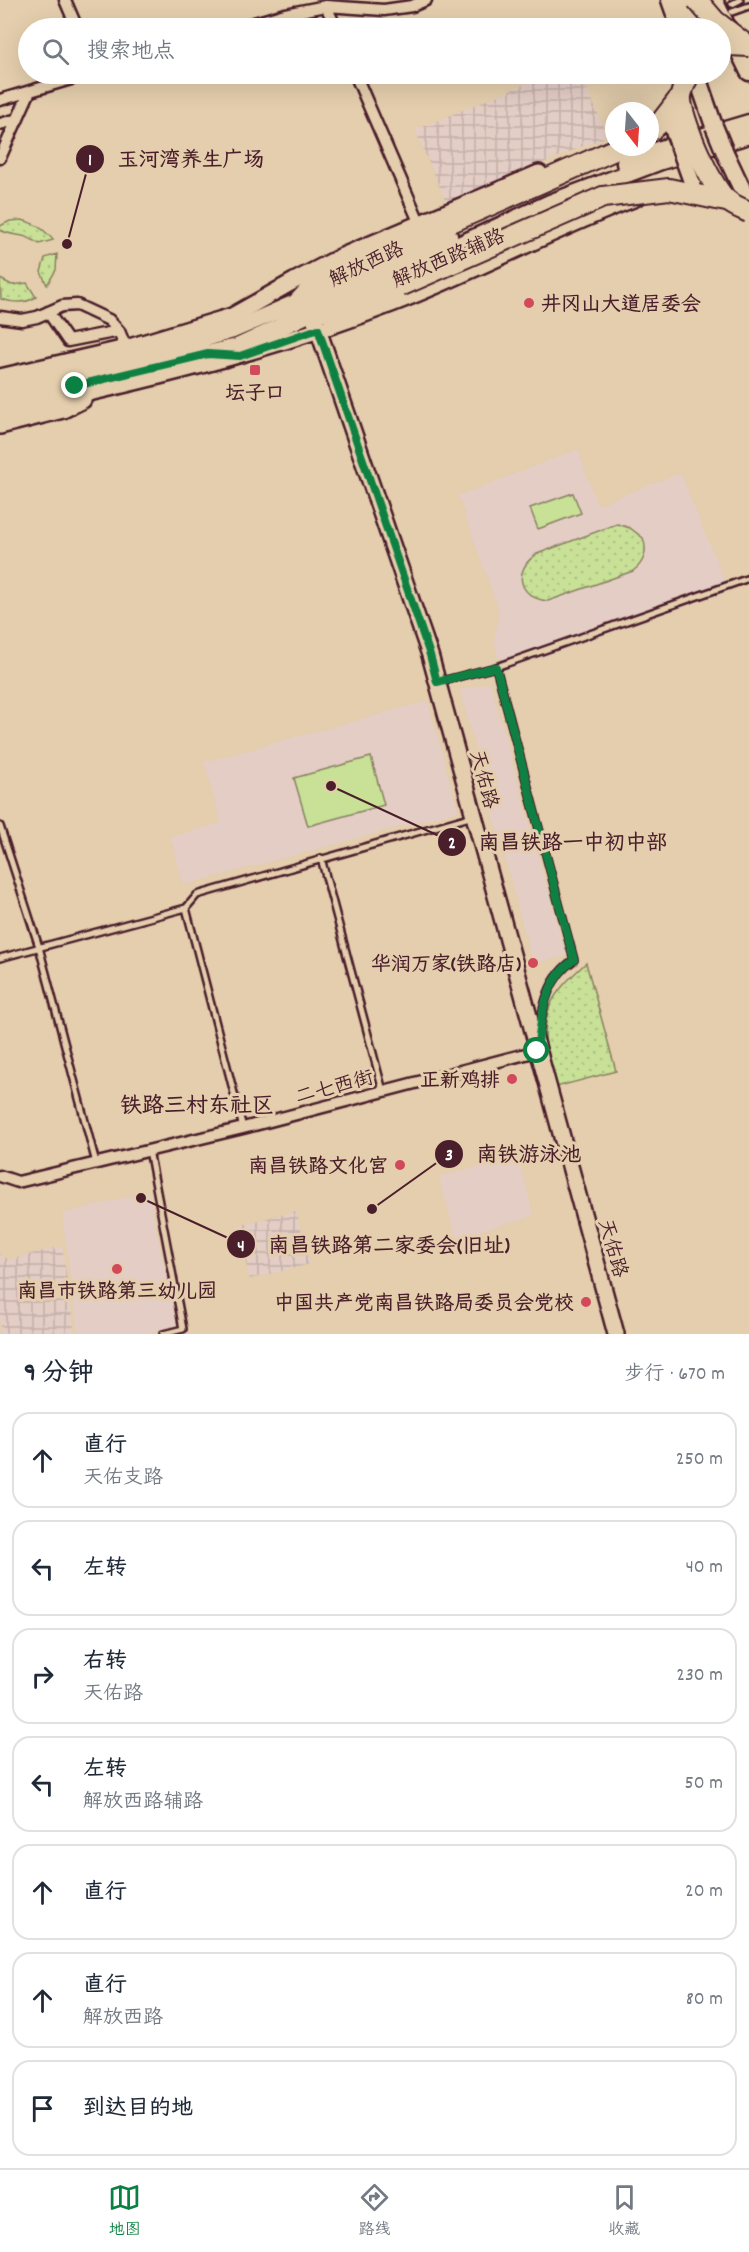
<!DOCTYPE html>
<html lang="zh">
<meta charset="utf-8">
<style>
:root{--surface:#fff;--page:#f6f6f7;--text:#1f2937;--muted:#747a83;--line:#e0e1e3;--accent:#0b8043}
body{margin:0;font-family:Dekko,"LXGW WenKai TC",sans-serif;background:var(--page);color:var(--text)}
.compass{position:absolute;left:605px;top:102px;width:54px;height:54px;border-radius:50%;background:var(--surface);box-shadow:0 6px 24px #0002;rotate:163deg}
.stop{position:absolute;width:18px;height:18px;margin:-14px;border:4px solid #0b8043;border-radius:50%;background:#fff}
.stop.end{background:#0b8043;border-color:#fff;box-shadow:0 2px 6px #0008}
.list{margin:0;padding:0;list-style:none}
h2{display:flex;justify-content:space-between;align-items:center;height:78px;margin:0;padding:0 24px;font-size:26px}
h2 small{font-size:20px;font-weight:400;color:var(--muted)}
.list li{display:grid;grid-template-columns:39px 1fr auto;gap:18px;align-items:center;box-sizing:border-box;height:96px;margin:0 12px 12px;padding:0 12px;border:2px solid var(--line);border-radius:18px}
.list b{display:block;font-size:22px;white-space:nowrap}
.list p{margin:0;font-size:20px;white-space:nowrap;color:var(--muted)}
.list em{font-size:20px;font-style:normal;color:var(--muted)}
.icon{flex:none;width:33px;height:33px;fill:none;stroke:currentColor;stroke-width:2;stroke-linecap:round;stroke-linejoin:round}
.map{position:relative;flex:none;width:749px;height:1334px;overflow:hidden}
.search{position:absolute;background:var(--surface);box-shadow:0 6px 24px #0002;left:18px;right:18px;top:18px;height:66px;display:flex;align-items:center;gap:15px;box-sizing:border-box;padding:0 21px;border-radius:33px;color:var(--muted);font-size:22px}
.sheet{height:834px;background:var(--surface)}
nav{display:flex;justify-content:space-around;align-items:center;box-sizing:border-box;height:84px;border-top:2px solid var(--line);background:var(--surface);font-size:16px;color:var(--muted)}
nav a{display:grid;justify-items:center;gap:3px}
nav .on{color:var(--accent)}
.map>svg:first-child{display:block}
</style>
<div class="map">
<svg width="749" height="1334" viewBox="0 0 749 1334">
<defs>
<pattern id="industrial-grid" width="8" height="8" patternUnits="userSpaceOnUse" patternTransform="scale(1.5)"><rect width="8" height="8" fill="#e3cdc5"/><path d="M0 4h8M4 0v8" fill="none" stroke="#c4b0a9"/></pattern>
<pattern id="green-dots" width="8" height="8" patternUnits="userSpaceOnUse" patternTransform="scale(1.5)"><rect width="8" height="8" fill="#c8e197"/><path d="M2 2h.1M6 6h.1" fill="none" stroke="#adc182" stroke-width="1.8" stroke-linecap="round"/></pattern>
</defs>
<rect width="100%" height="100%" fill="#e4cead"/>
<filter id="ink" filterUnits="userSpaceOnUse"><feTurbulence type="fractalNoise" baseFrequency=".0167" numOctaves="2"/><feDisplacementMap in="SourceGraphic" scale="12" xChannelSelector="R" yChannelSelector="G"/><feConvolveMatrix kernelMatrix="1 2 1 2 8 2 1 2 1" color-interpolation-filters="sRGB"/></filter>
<g filter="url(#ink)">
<!-- built -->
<path fill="#e3cdc5" d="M578,449L597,505L680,473L729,591L502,671L494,640L499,611L458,496Z
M490,682L566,956L533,964L460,690Z
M428,701L458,811L184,885L170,837L221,823L204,762Z
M518,1156L534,1216L456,1237L439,1177Z
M148,1192L177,1325L143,1334H78L62,1214Z"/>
<!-- industrial -->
<path fill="url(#industrial-grid)" d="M549,74H581L607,136L447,204L415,130Z
M296,1211L310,1264L250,1279L236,1226Z
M62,1246L75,1334H0V1254L9,1260Z"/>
<!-- green -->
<path fill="url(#green-dots)" stroke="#898061" stroke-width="1.5" d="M22,220C36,224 44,229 53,240L39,244C23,232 16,238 0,230V226L10,221Z
M57,254L56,270L47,285L41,272L45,258Z
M0,279L12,285L27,283L36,297C25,304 13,303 1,299Z
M617,524L630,528L643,538C648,551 644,563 633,571L548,601C518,598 512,570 537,554Z
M586,963L616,1071L556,1087C544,1068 542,1027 550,1006C557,989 573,975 586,963Z"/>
<!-- pitch -->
<path fill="#c8e197" stroke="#898061" stroke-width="1.5" d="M573,493L581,513L538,529L530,508Z
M371,757L384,805L308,826L294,778Z"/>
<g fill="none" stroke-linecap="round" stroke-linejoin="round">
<!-- lane casing -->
<g stroke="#4a1f2b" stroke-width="10">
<path id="lane" d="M732,4L740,0
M732,12L749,6
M496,667L574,960C549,976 542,1006 539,1035
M438,682L496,667L749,578
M0,826L39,947L96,1163
M321,858L383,1091
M186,908L243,1128
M0,958L186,908L197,895L473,816
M149,1150L183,1329L163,1334"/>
</g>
<!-- street casing -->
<g stroke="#4a1f2b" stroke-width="15">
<path id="street" d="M65,0L77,28
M326,6L336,28
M237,28L285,14L326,6L384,10L412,6L426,0
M355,74L420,224
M0,100L88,74
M0,124L18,119
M0,158L30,91
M48,312L68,341L119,331
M0,317L22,320L37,317L62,306L77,305L109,320L119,331L126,348
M0,1176L18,1182L243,1128L537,1051"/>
</g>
<!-- secondary casing -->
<g stroke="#4a1f2b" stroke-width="20">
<path id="secondary" d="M312,312L430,655L616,1334
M0,377L126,348L232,316L294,281L340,257L539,173
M0,413C133,384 266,353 394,303C476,271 554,229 636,198
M0,426L63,410L83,400"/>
</g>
<!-- primary casing -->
<g stroke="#4a1f2b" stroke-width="21">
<path id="primary" d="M670,0L680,28
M714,0L749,72
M696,74L714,126
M726,155L749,204
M625,163L658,150L749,123
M0,388L129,360L233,330L449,236
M0,403L237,347L550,203L661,161L749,135"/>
</g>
<!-- highway casing -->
<g stroke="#4a1f2b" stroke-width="24">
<path id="highway" d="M684,0L692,28
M299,302L320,280L621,147
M312,312L358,305L400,286"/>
</g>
<!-- lane -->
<use href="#lane" stroke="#e4cead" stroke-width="5"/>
<!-- street -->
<use href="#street" stroke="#e4cead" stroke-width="10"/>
<!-- secondary -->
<use href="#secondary" stroke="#e4cead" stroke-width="15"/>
<!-- primary -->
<use href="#primary" stroke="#e4cead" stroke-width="16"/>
<!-- highway -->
<use href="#highway" stroke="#e4cead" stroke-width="20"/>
<!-- secondary-bridge casing -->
<g stroke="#4a1f2b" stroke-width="20" stroke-linecap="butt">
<path id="secondary-bridge" d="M669,119L692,183"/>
</g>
<!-- primary-bridge casing -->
<g stroke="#4a1f2b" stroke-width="21" stroke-linecap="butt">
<path id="primary-bridge" d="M714,126L726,155"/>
</g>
<!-- highway-bridge casing -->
<g stroke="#4a1f2b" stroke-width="24" stroke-linecap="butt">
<path id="highway-bridge" d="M697,0L715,21L746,45
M720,47L729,45L749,46
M689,74C687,80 682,88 681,96C679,115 712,190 728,201C734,206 742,209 749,212
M650,131L661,122L681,96
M400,286L603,197L669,189L726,201"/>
</g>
<!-- secondary-bridge -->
<use href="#secondary-bridge" stroke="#e4cead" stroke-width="15"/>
<!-- primary-bridge -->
<use href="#primary-bridge" stroke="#e4cead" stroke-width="16"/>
<!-- highway-bridge -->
<use href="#highway-bridge" stroke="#e4cead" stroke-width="20"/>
</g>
</g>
<g fill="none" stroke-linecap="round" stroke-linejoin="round" filter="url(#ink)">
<!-- route -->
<path stroke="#0b8043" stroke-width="8" d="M75,386L208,354L240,356L318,329L430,655L437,682L496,667L574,960C544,980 541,1018 537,1051"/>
</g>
<!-- markers -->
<g fill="#d1495b" stroke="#e4cead" stroke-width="2">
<circle cx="529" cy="303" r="6"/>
<rect x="249" y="364" width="12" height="12" rx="3"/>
<circle cx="533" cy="963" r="6"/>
<circle cx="512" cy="1079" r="6"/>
<circle cx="400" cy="1165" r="6"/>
<circle cx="117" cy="1269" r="6"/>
<circle cx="586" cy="1302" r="6"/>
</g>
<g text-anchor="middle" stroke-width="6" stroke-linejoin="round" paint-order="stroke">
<!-- street labels -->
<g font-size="20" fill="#4a1f2b" stroke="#e4cead">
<text transform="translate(448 257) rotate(-23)" y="7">解放西路辅路</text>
<text transform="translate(366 263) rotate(-25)" y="7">解放西路</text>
<text transform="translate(485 779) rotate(75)" y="7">天佑路</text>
<text transform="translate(334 1086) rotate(-15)" y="7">二七西街</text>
<text transform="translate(614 1248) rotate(74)" y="7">天佑路</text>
</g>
<!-- poi labels -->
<g font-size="20" font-weight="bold" fill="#4a1f2b" stroke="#e4cead" text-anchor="end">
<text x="541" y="310" text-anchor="start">井冈山大道居委会</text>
<text x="255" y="399" text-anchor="middle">坛子口</text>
<text x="521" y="970">华润万家(铁路店)</text>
<text x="500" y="1086">正新鸡排</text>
<text x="388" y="1172">南昌铁路文化宫</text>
<text x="117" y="1297" text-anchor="middle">南昌市铁路第三幼儿园</text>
<text x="574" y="1309">中国共产党南昌铁路局委员会党校</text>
</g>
<!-- quarter labels -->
<g font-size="22" font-weight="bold" fill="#4a1f2b" stroke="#e4cead">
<text x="197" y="1112">铁路三村东社区</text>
</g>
</g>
<!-- callouts -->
<path fill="none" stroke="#4a1f2b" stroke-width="2" d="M67 244L90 159M331 786L452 842M372 1209L449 1154M141 1198L241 1244"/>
<g fill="#4a1f2b" stroke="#e4cead" stroke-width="2">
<circle cx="67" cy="244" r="6"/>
<circle cx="331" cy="786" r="6"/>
<circle cx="372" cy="1209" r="6"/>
<circle cx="141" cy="1198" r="6"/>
<circle cx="90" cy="159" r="15"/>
<circle cx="452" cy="842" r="15"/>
<circle cx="449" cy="1154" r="15"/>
<circle cx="241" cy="1244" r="15"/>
</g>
<g font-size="18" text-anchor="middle" font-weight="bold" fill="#fff">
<text x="90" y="165">1</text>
<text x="452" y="848">2</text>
<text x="449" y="1160">3</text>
<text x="241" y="1251">4</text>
</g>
<g font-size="21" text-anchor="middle" font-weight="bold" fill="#4a1f2b" stroke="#e4cead" stroke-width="6" stroke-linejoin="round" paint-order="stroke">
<text x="191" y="166">玉河湾养生广场</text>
<text x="573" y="849">南昌铁路一中初中部</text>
<text x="529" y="1161">南铁游泳池</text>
<text x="389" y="1252">南昌铁路第二家委会(旧址)</text>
</g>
</svg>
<svg class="compass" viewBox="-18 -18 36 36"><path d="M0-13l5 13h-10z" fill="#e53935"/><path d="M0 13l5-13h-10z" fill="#747a83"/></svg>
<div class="stop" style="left:537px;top:1051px"></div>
<div class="stop end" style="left:75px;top:386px"></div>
<div class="search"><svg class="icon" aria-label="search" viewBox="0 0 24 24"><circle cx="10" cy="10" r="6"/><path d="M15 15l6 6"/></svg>搜索地点</div>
</div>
<section class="sheet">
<h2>9 分钟<small>步行 · 670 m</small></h2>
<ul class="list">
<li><svg class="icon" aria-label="ahead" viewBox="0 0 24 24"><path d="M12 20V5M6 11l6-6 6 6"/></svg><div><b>直行</b><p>天佑支路</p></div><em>250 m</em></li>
<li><svg class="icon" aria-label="left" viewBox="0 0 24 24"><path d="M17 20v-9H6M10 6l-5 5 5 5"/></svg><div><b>左转</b></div><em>40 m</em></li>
<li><svg class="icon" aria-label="right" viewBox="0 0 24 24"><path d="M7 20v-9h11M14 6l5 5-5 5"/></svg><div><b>右转</b><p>天佑路</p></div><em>230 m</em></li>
<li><svg class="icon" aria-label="left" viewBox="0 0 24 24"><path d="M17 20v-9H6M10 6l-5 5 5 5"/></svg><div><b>左转</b><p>解放西路辅路</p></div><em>50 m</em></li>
<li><svg class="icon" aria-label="ahead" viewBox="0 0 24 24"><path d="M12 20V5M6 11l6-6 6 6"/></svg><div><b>直行</b></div><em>20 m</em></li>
<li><svg class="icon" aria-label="ahead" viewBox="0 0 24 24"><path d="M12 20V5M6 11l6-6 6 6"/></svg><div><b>直行</b><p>解放西路</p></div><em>80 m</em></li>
<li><svg class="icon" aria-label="arrive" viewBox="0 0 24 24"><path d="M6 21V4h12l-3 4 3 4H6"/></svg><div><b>到达目的地</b></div></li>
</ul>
</section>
<nav>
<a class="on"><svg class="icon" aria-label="map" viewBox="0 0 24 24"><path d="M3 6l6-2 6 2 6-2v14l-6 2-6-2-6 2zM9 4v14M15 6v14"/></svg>地图</a>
<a><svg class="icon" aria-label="directions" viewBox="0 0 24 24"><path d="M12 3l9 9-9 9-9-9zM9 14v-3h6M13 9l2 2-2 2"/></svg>路线</a>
<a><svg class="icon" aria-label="saved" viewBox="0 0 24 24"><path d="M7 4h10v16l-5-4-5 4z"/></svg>收藏</a>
</nav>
